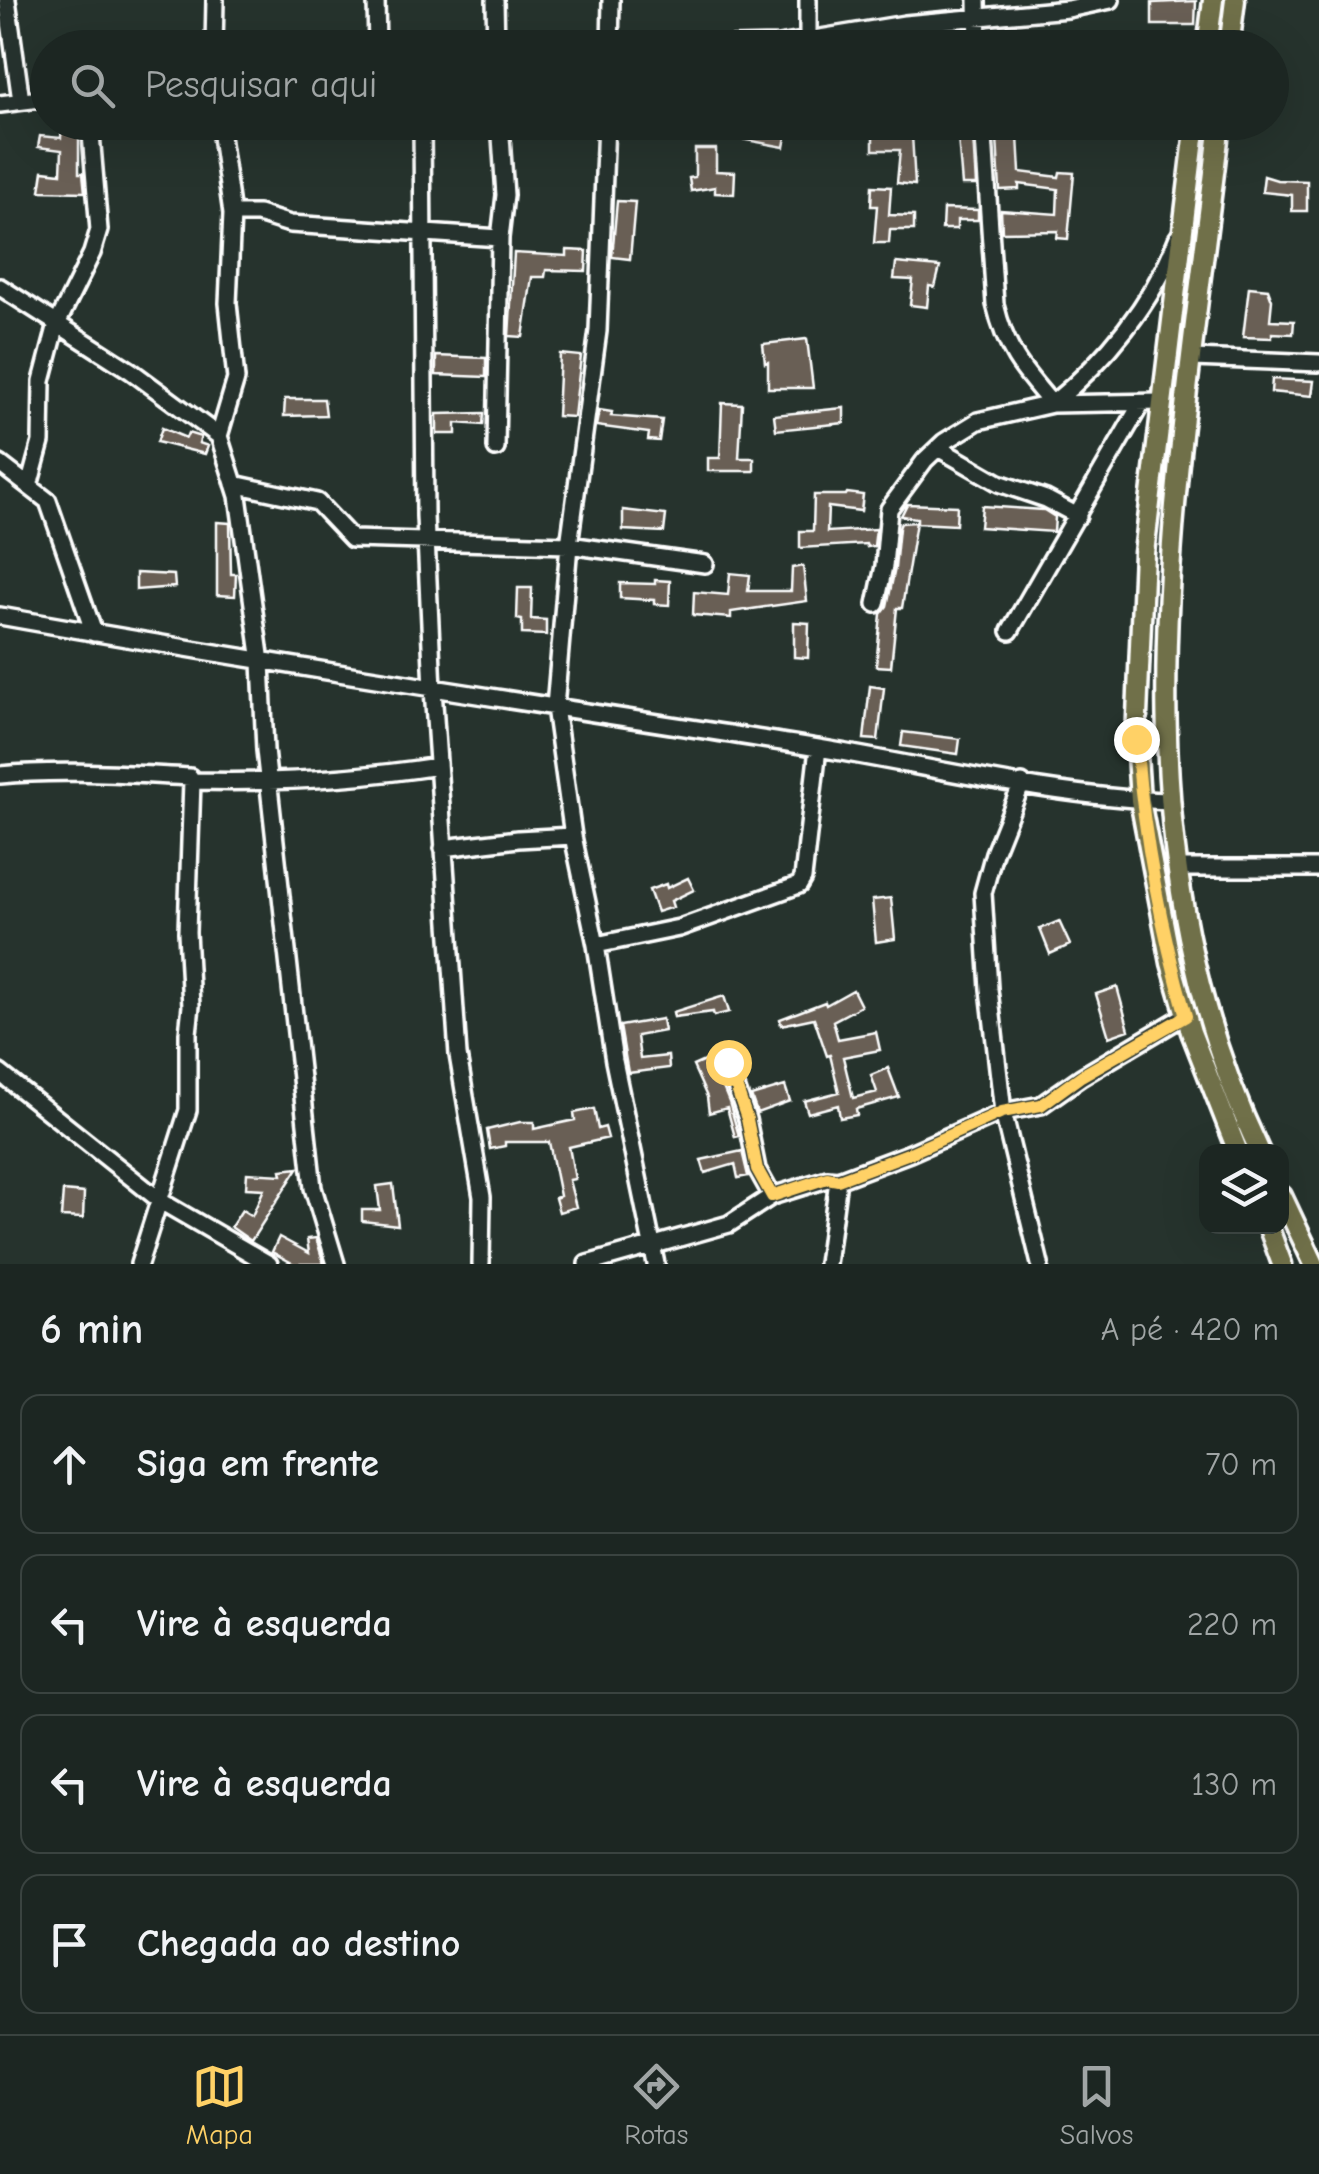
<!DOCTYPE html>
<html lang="pt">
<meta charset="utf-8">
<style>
:root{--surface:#1c2622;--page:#252e2a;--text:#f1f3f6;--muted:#a0a5a5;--line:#3a4340;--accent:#ffd166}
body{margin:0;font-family:"Comic Neue",sans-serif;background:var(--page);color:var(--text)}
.controls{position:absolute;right:30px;bottom:30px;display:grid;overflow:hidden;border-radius:20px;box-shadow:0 10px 40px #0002}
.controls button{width:90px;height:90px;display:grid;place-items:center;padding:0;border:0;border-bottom:2px solid var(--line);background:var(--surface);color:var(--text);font:50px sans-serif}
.stop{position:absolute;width:30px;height:30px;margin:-22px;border:8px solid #ffd166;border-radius:50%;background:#fff}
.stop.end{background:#ffd166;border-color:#fff;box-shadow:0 2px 10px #0008}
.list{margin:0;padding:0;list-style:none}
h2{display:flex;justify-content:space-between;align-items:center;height:130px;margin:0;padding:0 40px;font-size:42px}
h2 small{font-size:32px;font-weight:400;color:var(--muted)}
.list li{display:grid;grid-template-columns:65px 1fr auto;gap:30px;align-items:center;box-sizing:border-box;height:140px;margin:0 20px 20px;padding:0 20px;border:2px solid var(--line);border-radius:20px}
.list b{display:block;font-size:38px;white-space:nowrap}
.list em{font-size:32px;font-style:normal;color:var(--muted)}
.icon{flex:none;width:55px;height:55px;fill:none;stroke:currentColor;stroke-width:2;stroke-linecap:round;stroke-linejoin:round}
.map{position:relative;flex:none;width:1319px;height:1264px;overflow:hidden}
.search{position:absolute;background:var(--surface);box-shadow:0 10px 40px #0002;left:30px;right:30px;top:30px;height:110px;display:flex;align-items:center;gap:25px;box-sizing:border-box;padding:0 35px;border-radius:55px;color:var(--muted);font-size:38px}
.sheet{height:770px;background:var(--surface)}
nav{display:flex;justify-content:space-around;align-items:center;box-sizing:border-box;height:140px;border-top:2px solid var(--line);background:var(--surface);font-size:28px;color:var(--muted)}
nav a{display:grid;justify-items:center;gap:5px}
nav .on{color:var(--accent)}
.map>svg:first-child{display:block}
</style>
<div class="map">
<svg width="1319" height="1264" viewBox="0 0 1319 1264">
<rect width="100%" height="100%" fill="#26332d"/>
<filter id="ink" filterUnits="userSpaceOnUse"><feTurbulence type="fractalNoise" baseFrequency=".01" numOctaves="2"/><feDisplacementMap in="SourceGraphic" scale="20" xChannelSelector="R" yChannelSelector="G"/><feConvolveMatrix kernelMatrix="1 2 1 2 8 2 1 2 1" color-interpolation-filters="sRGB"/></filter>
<g filter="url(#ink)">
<!-- building -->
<path fill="#695f54" stroke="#fff" stroke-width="2.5" d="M1196,1L1195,25H1152V3Z
M62,122H79V173H83L85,192L40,191L43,171L61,173L62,150L38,147L40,136L61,138Z
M744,122L788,126L784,147L741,139Z
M873,122H884L883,136L912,135L915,185L897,183L900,150H873Z
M973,136L976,185H962L958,137Z
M1018,136L1020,172L1059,177L1060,172L1074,173L1068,239L1057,238L1058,231L1002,232L1001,210L1057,214L1058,189L1019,184V189L1000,190L997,137Z
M695,149H716V171L735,172L734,194L715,193V187L691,191L689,178L695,177Z
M1264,176L1277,180L1307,181V211H1292V195L1262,192Z
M872,186L891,187L889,215L914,216V230H890L889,243H874L877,206H871Z
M617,201L635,202L630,259L612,257Z
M943,209L978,210V220H957V229H942Z
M567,250L587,251L586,271L546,270L545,277H532L523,337L509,336L514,253L567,256Z
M896,263L940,267L935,287L929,286L927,307L910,305L913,280L894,279Z
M1249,287L1268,289L1272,300L1270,320L1294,321L1293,334L1272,333V338L1243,337Z
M807,339L813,388H768V362L765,363L763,344Z
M560,354L581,356L574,417L557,416Z
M436,356L486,358V377L436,375Z
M1272,379L1314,381L1312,396L1271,392Z
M285,399H324L326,415L284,416Z
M722,403L742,404L739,458H754V471H708V458H720Z
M844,408V423L776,430L774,415Z
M599,410L612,412L611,416L662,420L659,441L648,440L649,433L596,426Z
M484,413L483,425L456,423V434H437V414Z
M162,428L186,438L188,433L201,437L199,443L208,446L205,454L157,442Z
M847,493L863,495L861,511L828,507L827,532L876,529L874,546L867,547L866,544L800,548V531H813L814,495H846Z
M907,504L957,506L956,525L917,523V518L901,516Z
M982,506L1044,510L1055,517L1054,532L980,527Z
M623,510L666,515L664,532L623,530Z
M217,522L230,523L231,574H236L235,596L217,595Z
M916,522L902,608H897L891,667L876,666L881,614L887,606L895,568L899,528L901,523Z
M803,566L807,601L731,612V618L693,615L694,592L728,595L730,573L750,575L748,591H791L792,568Z
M136,573L174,575L175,587L136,590Z
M655,580L670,581L669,605L654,604V600L620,598V583L655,584Z
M518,588H532L531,619L546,620V635L522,634V620L517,619Z
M794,622L809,623L808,658L794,657Z
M870,686L884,688L878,740L864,739Z
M903,732L960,739L958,754L901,746Z
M688,878L694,890L671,901L673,907L657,912L649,890L666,884L667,888Z
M891,898L895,939L876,942L872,900Z
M1059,921L1070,945L1050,954L1040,929Z
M1117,987L1129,1030L1109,1037L1096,994Z
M853,990L861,1006L833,1021L838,1039L876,1032L880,1050L843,1057L853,1098L877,1092L871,1075L888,1068L899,1097L856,1109L857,1115L840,1118L838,1105L808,1113L804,1101L839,1092L830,1055L827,1056L814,1018L781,1025L780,1019L825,1002L826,1005Z
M724,996L729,1012L714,1016L713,1012L674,1017L673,1012Z
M662,1019L664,1031L637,1036L640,1059L668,1056L669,1068L628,1073L620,1026Z
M711,1058L729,1102L739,1136L735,1137L727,1108L709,1113L707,1097L693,1066Z
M785,1086L790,1101L757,1113L751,1096Z
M594,1109L598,1129L605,1127L608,1138L569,1147L575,1179L569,1180L576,1207L559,1212L555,1198L560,1196L549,1142H505V1146L490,1149L487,1130L520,1122H534V1129L575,1120L574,1113Z
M742,1151L748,1176L738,1178L735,1164L705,1173L701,1160Z
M298,1168L251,1241L231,1227L242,1210L252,1216L264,1189L246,1188L247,1173L282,1175L281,1170Z
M393,1184L398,1225L362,1221V1210H380L377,1186Z
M63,1191L84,1193L83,1218L61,1217Z
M279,1237L309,1253L307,1239L316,1238L324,1264H294L272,1252Z"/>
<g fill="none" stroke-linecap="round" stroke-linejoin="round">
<!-- minor casing -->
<g stroke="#fff" stroke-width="22">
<path id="minor" d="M7,0L21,101
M376,0L377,48
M495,0L496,48
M808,0V40
M977,0L978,48
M214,48L215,0
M610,48L611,0
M643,48L778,45L905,24L1068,9L1111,0
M0,104L48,98
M422,122L425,516L433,689L458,1055L482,1197L481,1264
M606,122L598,331L569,545L555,707L573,836L596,945L614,1061L656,1264
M983,122L995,304C1006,351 1021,368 1052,404C1106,360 1153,303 1178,237
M232,214H258L290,224L500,238
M0,287L131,371L219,436L238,496L261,662L265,750L313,1188L336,1264
M1193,358L1319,363
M219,436L236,379L228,303L232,214L219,122
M496,448L500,238L505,195L500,122
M938,448L999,483L1046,499L1078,516
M0,464L48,501L94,633
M234,484L317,502L352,539L569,545L705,564
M29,486L41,442L42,381L57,324L92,253L99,230L90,122
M876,604L884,566L889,509L925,460L944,442L978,421L1052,404L1162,402
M0,616C264,663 529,703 794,744C917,763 1046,797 1169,801
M1010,631L1141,404
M0,775C63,769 127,774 190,777L192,781L187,932L191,1006L188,1033V1110L139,1264
M192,781C276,783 355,779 438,766
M1022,783L994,853L983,893L989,989L1003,1112L1040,1264
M443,848L518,839L573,836
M1177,868H1319
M596,945L679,928L799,885L803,878L818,748
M727,1061L747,1119L757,1169L772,1196
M0,1073L162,1202L269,1264
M587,1264L729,1224L772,1196L827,1179L838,1180L910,1153L1003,1112L1041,1105L1081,1077L1186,1015
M827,1264L838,1180"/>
</g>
<!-- major casing -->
<g stroke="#fff" stroke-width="25">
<path id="major" d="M1207,48L1213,0
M1229,48L1235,0
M1196,122L1144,553L1136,739L1140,800L1171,963L1191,1032L1238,1152
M1220,122C1181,466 1104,824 1260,1152
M1282,1196L1314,1264
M1268,1226L1282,1264"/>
</g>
<!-- minor -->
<use href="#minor" stroke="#26332d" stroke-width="15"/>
<!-- major -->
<use href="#major" stroke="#70704a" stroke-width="18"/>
</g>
</g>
<g fill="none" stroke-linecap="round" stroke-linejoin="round" filter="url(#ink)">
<!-- route -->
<path stroke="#ffd166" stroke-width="12" d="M728,1062L747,1119L757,1169L772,1196L827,1178L838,1180L910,1153L1002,1112L1041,1105L1081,1076L1186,1016C1160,925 1143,833 1136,739"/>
</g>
</svg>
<div class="controls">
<button><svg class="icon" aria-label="layers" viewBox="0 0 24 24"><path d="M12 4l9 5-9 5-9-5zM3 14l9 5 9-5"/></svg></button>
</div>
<div class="stop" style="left:728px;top:1062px"></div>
<div class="stop end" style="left:1136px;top:739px"></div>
<div class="search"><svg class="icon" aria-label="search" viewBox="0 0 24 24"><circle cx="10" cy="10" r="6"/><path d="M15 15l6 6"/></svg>Pesquisar aqui</div>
</div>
<section class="sheet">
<h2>6 min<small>A pé · 420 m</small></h2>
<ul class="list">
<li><svg class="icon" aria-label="ahead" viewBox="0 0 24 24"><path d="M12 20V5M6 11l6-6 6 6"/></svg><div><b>Siga em frente</b></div><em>70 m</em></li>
<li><svg class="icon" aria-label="left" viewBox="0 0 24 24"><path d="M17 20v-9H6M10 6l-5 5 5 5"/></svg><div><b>Vire à esquerda</b></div><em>220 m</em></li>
<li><svg class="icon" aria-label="left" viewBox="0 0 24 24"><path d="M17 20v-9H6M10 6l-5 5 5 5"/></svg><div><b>Vire à esquerda</b></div><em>130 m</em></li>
<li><svg class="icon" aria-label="arrive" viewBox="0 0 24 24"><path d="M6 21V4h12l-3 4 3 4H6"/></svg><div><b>Chegada ao destino</b></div></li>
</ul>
</section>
<nav>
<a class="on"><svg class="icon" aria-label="map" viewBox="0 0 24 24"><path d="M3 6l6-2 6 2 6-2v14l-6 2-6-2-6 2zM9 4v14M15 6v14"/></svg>Mapa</a>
<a><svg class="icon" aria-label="directions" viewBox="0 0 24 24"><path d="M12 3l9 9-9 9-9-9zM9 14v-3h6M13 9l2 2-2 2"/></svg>Rotas</a>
<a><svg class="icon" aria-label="saved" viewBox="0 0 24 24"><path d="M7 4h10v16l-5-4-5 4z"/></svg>Salvos</a>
</nav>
